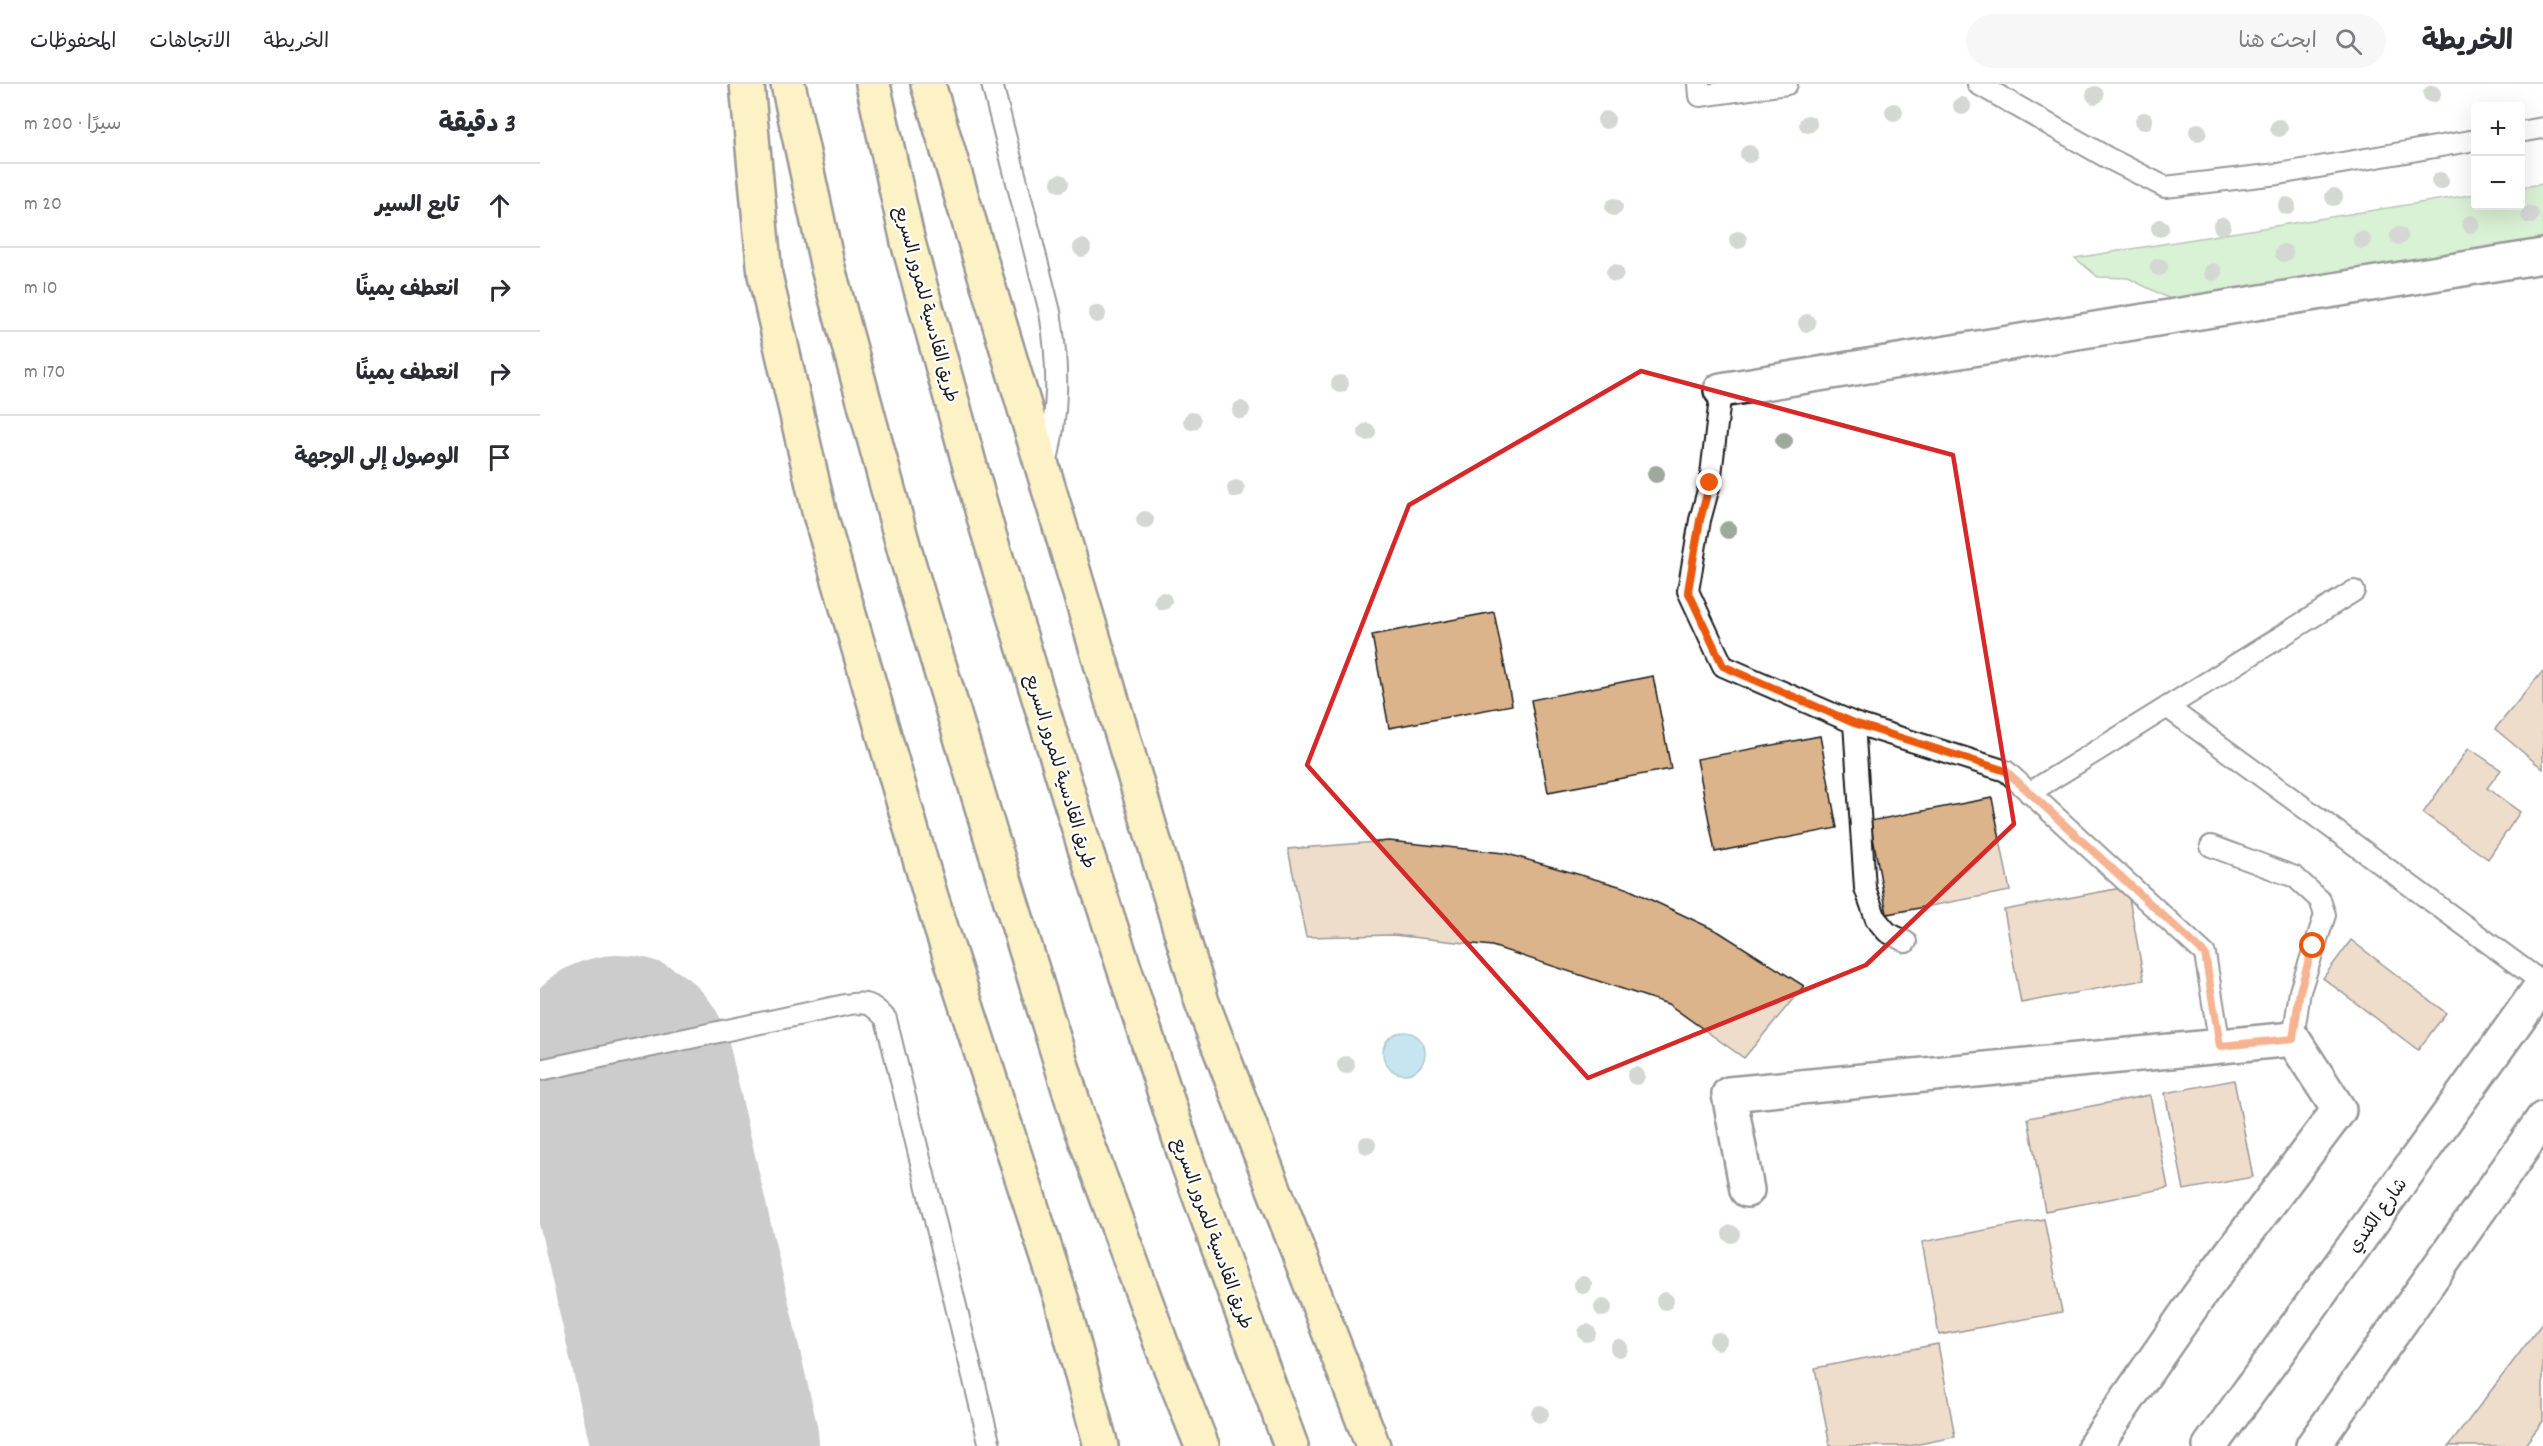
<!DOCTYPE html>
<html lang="ar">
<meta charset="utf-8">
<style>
:root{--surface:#fff;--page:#f7f7f7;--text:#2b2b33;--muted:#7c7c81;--line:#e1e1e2}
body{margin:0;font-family:Dekko,"Playpen Sans Arabic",sans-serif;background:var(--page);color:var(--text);direction:rtl}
.controls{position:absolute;right:18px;top:18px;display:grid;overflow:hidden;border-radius:6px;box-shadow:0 6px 24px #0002}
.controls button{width:54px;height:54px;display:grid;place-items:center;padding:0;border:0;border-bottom:2px solid var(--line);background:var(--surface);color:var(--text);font:30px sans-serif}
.stop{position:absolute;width:18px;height:18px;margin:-14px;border:4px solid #ea580c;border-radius:50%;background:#fff}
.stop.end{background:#ea580c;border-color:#fff;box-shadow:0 2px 6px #0008}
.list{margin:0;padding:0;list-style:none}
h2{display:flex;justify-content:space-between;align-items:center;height:78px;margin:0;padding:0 24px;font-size:26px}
h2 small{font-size:20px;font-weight:400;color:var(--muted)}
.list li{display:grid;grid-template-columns:39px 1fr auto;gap:18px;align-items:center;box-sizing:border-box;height:84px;padding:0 24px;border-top:2px solid var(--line)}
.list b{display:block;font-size:22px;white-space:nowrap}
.list em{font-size:20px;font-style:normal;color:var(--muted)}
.icon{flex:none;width:33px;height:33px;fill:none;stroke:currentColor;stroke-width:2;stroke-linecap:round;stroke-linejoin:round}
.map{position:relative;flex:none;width:2003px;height:1362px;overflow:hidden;direction:ltr}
header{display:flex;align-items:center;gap:36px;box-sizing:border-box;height:84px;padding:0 30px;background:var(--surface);border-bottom:2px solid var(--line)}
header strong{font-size:28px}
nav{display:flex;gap:33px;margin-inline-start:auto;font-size:21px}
.search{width:420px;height:54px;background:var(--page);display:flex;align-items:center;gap:15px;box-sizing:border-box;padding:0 21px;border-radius:33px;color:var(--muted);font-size:22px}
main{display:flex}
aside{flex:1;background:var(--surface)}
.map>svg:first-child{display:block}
</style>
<header>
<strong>الخريطة</strong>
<div class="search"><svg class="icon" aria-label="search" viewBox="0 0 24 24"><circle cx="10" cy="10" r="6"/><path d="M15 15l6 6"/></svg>ابحث هنا</div>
<nav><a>الخريطة</a><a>الاتجاهات</a><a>المحفوظات</a></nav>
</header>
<main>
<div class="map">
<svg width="2003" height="1362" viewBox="0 0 2003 1362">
<rect width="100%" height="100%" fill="#fff"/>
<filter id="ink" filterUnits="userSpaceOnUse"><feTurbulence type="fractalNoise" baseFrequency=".0167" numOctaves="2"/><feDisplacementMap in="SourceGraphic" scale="12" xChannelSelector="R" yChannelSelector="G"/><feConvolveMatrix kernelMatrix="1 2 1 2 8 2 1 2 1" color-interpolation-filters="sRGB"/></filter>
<g filter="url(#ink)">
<!-- green -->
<path fill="#abdfa2" stroke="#647e5f" stroke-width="1.5" d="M2003,100V156L1630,215L1588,194L1558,193L1535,174L1935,110L1936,122H1980L1981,103Z"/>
<!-- water -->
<path fill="#7fc7e0" stroke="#578392" stroke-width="1.5" d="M843 969a21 21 0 1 1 42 0a21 21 0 1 1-42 0Z"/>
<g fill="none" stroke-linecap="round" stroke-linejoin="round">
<!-- runway -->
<path stroke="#8e8e8e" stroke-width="226" d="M79,984L166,1362"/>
</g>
<!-- building -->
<path fill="#dbb48c" stroke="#1c1c1c" stroke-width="1.5" d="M954,528L972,621L849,644L832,551Z
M2002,588L2003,589V685L1955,645Z
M1113,592L1131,685L1008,708L991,616Z
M1280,652L1297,744L1175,768L1157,675Z
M1929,664L1961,686L1947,704L1980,728L1948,775L1883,729Z
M1452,714L1470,807L1347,830L1330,737Z
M849,757L964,769L1086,804L1179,848L1264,902L1204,974L1128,920L952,862L853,851L766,853L748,765Z
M1587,803L1604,896L1481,919L1464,826Z
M1811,856L1906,929L1878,966L1783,894Z
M1694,996L1713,1093L1644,1106L1625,1009Z
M1610,1011L1628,1104L1505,1127L1488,1034Z
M1504,1135L1522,1228L1399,1251L1382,1158Z
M2003,1238V1337L1984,1362H1909Z
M1398,1260L1415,1353L1369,1362H1290L1275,1284Z"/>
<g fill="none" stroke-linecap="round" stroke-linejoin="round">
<!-- service casing -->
<g stroke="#1c1c1c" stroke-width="24">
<path id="service" d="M452,0L510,228C519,282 519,331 505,384
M1159,0L1160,12L1247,0
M1438,0L1568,74L1625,103L1738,90L1936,56
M1980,48L2003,44
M1181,306L1170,399L1160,436L1148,507L1183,582L1314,639L1466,687L1665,870L1680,962
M1627,623L2003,899
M1314,639L1325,804L1336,835L1347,848L1366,858
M1489,709L1814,507
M1671,762L1755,793L1780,816L1785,831L1760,907L1753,955
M0,986L305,921C326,917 332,919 346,935L450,1362"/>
</g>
<!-- minor casing -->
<g stroke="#1c1c1c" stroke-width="38">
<path id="minor" d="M1181,306L2003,172
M1207,1106L1189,1010L1753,955L1799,1026L1658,1213L1555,1362"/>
</g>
<!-- tertiary casing -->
<g stroke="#1c1c1c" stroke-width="38">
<path id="tertiary" d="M1670,1362L2003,900
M1773,1362L2003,1035"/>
</g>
<!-- motorway casing -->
<g stroke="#1c1c1c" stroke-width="38">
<path id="motorway" d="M207,0L225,191L279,427L391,813L522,1217L561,1362
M248,0L288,184L365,468L452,756L538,1034L624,1267L662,1362
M333,0L368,158L447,444L544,761L648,1080L751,1362
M388,0L662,918L833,1362"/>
</g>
<!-- service -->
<use href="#service" stroke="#fff" stroke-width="20"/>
<!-- minor -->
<use href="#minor" stroke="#fff" stroke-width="33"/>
<!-- tertiary -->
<use href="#tertiary" stroke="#fff" stroke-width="33"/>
<!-- motorway -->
<use href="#motorway" stroke="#fbe080" stroke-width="33"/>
</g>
<!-- trees -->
<g fill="#9ea89c">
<circle cx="1892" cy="10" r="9"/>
<circle cx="1555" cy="11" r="9"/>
<circle cx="1422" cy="22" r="9"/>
<circle cx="1354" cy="28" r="9"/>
<circle cx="1066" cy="36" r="9"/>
<circle cx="1604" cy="37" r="9"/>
<circle cx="1268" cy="40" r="9"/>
<circle cx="1739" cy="44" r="9"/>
<circle cx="1658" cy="48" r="9"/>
<circle cx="1209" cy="70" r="9"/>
<circle cx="1900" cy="97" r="9"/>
<circle cx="520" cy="99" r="9"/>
<circle cx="1794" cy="113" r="9"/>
<circle cx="1747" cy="122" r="9"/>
<circle cx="1074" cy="123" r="9"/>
<circle cx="1990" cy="131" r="9"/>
<circle cx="1931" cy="140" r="9"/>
<circle cx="1682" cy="142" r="9"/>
<circle cx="1620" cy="144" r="9"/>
<circle cx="1859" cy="152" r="9"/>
<circle cx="1198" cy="156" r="9"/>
<circle cx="1822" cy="156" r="9"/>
<circle cx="542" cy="164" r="9"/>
<circle cx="1744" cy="169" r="9"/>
<circle cx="1619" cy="183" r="9"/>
<circle cx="1673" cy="188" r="9"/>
<circle cx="1075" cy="189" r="9"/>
<circle cx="557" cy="230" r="9"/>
<circle cx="1267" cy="239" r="9"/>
<circle cx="800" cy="300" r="9"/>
<circle cx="701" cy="326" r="9"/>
<circle cx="652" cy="337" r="9"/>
<circle cx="827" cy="348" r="9"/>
<circle cx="1244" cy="357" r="9"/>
<circle cx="1116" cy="390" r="9"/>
<circle cx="696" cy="405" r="9"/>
<circle cx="605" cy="436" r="9"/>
<circle cx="1188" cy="446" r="9"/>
<circle cx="623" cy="517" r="9"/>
<circle cx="806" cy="981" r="9"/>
<circle cx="1096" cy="992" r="9"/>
<circle cx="827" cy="1061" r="9"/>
<circle cx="1191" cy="1150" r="9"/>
<circle cx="1043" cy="1201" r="9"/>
<circle cx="1125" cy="1217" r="9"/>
<circle cx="1063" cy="1224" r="9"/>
<circle cx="1047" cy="1249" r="9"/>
<circle cx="1178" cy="1257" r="9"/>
<circle cx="1079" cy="1264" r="9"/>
<circle cx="1000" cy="1330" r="9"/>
</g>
</g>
<g fill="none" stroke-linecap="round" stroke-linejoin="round" filter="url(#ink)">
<!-- route -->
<path stroke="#ea580c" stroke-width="8" d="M1170,399L1160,436L1148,507L1183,582L1314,639L1466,687L1665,870L1680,962L1753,955L1760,907L1773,862"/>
</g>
<!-- marked area -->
<path d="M0 0H2003V1362H0ZM1101,287L1413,371L1474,740L1326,881L1048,994L767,681L869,421Z" fill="#fff" fill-opacity=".55" fill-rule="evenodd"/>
<path fill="none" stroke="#d62828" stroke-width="4.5" stroke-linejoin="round" d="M1101,287L1413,371L1474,740L1326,881L1048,994L767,681L869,421Z"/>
<g text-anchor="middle" stroke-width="4.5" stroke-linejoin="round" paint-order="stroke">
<!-- street labels -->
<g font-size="18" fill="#1c1c1c" stroke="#fff">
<text transform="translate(387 220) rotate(75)" y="6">طريق القادسية للمرور السريع</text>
<text transform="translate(521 687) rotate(73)" y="6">طريق القادسية للمرور السريع</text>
<text transform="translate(1837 1131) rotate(-54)" y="6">شارع الكندي</text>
<text transform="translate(673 1149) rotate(70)" y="6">طريق القادسية للمرور السريع</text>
</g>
</g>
</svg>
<div class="controls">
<button>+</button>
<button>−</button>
</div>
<div class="stop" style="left:1773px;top:862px"></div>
<div class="stop end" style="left:1170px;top:399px"></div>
</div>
<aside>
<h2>3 دقيقة<small>سيرًا · 200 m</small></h2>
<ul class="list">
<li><svg class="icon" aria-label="ahead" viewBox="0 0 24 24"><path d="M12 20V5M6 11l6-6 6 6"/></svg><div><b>تابع السير</b></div><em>20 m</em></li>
<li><svg class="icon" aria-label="right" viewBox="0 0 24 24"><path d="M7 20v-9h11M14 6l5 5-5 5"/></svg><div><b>انعطف يمينًا</b></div><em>10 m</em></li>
<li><svg class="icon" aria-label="right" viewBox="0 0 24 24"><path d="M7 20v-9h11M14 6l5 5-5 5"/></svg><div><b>انعطف يمينًا</b></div><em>170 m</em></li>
<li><svg class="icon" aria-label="arrive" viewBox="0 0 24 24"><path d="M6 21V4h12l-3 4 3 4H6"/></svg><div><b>الوصول إلى الوجهة</b></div></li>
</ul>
</aside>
</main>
